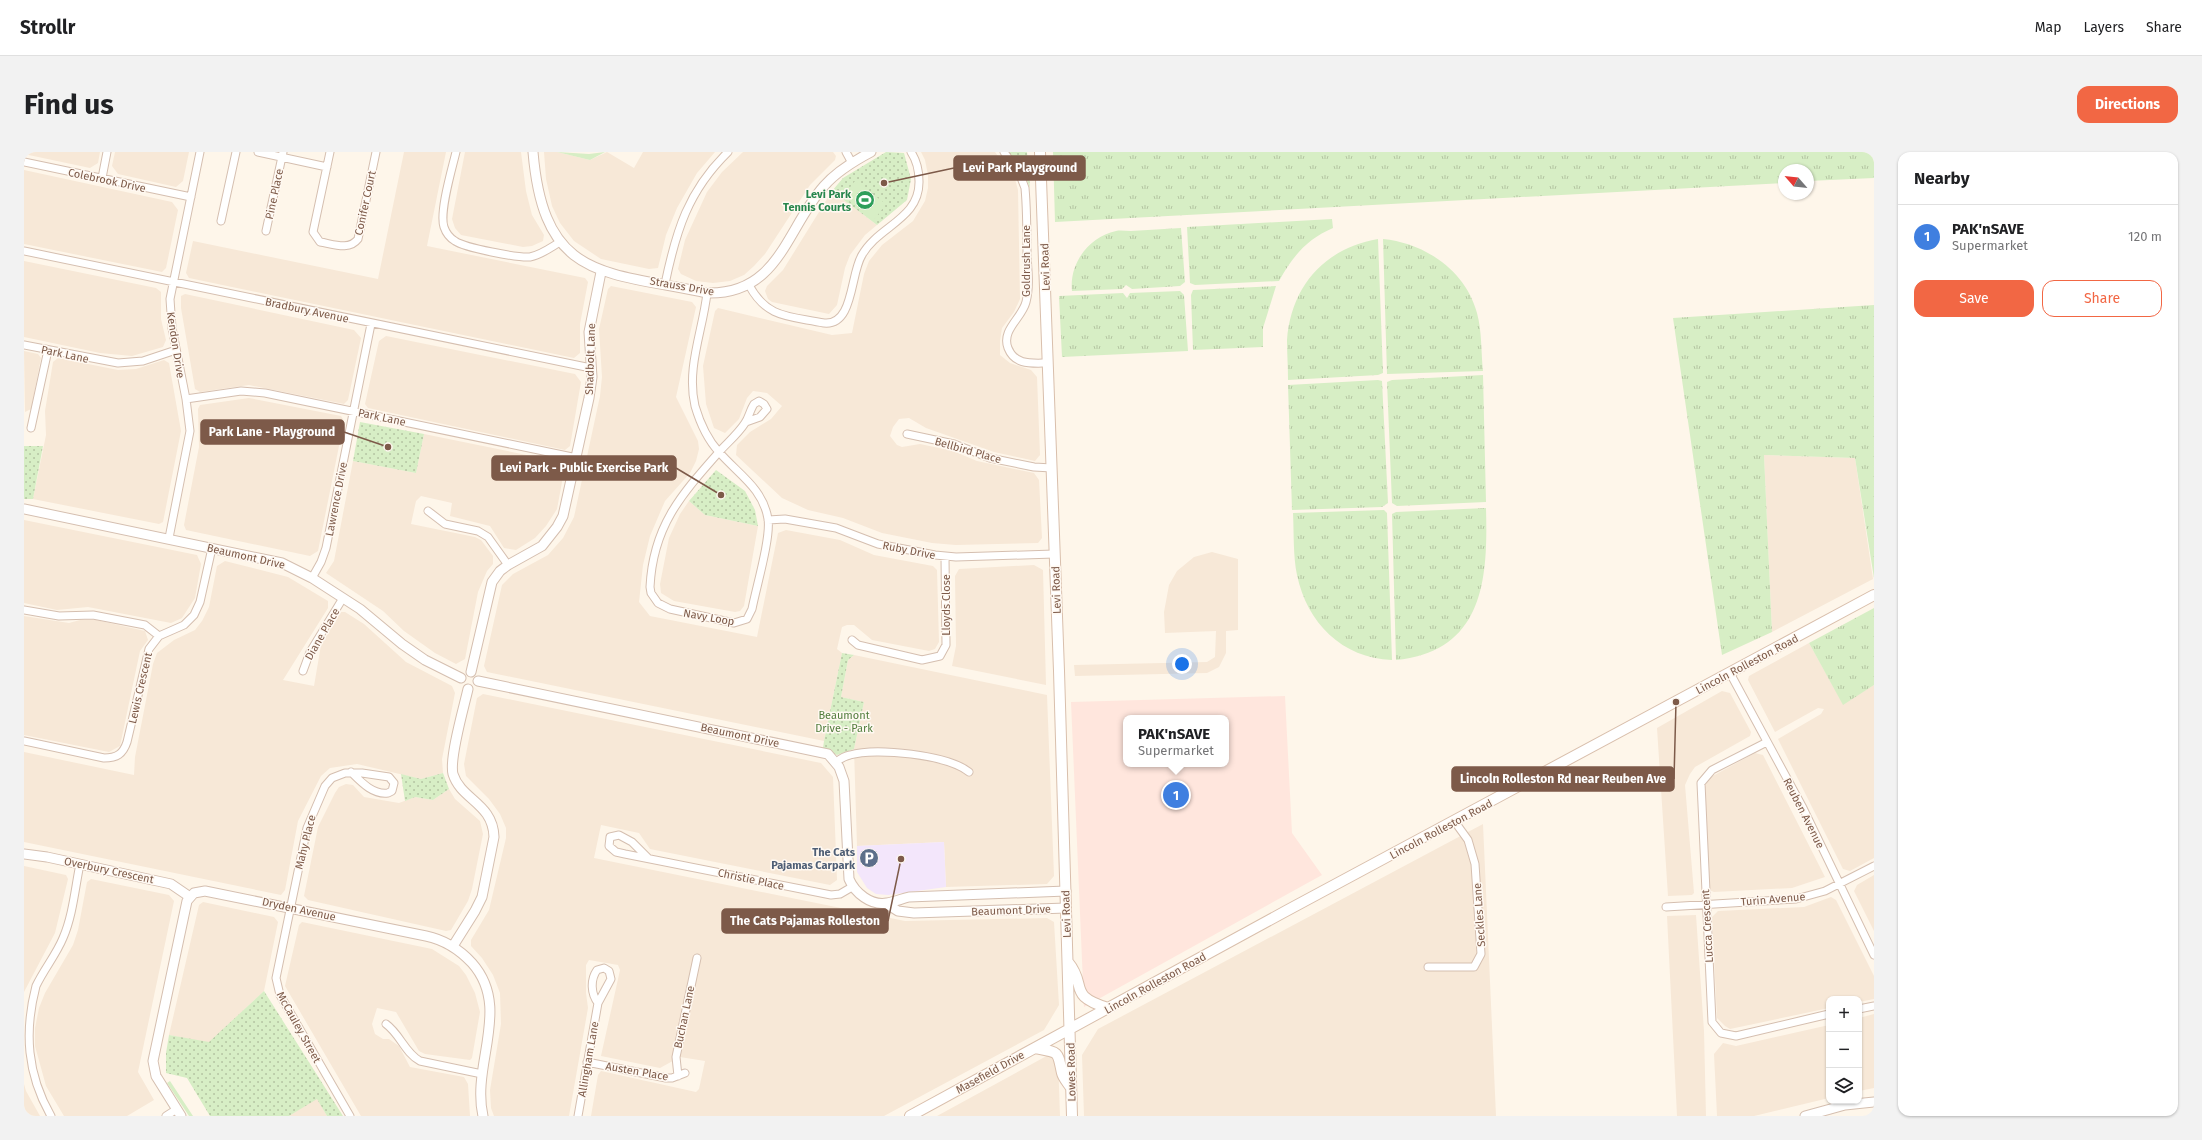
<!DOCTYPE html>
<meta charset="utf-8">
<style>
:root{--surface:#fff;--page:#f2f2f2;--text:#202124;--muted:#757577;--line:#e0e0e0;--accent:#f26744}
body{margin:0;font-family:"Fira Sans",sans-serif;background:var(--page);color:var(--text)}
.controls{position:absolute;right:12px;bottom:12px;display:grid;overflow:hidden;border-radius:8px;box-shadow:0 1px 3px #0004}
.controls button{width:36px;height:36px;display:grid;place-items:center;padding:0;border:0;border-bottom:1px solid var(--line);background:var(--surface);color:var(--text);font:20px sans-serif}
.compass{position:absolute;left:1754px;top:12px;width:36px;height:36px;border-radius:50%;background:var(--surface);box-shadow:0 1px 3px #0004;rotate:298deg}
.you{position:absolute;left:1158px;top:512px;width:14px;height:14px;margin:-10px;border:3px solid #fff;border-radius:50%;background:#1a73e8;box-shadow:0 0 0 6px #1a73e833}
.badge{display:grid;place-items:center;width:26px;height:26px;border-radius:50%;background:var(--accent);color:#fff;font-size:13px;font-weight:700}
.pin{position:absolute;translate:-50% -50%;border:2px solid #fff;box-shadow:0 1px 4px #0006}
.popup{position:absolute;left:1099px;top:563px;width:106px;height:52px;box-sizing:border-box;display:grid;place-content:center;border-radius:8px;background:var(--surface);filter:drop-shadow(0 1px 3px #0005);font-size:13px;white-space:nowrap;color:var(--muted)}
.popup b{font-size:15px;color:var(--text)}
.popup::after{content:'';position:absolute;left:50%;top:100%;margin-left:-8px;border:8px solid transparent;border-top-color:var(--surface)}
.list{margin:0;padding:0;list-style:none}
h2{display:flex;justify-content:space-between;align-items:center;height:52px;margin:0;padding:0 16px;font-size:17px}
h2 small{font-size:13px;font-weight:400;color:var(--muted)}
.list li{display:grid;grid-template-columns:26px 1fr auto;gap:12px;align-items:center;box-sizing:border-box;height:64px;padding:0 16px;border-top:1px solid var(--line)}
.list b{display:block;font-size:15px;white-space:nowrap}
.list p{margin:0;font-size:13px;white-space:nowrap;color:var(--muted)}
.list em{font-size:13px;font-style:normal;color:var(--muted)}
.actions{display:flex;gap:8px;padding:12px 16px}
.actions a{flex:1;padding:9px 0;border:1px solid var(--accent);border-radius:12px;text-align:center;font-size:14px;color:var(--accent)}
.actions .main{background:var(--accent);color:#fff}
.icon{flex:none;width:22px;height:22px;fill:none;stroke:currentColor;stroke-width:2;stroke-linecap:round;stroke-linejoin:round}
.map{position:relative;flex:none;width:1850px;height:964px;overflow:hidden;border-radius:12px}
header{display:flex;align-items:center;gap:24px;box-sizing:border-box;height:56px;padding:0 20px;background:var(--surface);border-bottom:1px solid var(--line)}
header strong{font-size:19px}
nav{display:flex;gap:22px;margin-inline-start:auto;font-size:14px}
.intro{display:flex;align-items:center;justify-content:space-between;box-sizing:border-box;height:96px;padding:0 24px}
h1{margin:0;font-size:28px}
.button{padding:10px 18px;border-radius:12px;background:var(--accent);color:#fff;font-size:14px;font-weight:700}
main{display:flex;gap:24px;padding:0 24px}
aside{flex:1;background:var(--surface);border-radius:12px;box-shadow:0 1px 3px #0004}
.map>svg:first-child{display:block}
</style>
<header>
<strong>Strollr</strong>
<nav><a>Map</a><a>Layers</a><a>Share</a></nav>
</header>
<div class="intro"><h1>Find us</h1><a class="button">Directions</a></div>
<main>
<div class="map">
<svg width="1850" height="964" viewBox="0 0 1850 964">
<defs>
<pattern id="grass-tufts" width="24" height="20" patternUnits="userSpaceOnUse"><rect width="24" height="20" fill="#d7eec5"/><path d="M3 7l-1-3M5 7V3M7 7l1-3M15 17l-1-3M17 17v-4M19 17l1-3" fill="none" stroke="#b4c4a2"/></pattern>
<pattern id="park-dots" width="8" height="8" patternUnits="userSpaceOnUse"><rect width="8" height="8" fill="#d7eec5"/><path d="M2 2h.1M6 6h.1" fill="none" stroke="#b4c4a2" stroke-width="1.8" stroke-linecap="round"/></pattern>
</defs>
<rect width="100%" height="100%" fill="#fef6ea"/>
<!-- residential -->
<path fill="#f7e8d7" d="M0,0H76L74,11L66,16L0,2Z
M91,0H165L159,29L152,35L94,22L88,14Z
M380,0H422L403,94L561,126L564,130L556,172V201L550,206L165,126L162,121L169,89L354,127Z
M441,0H497L502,39L508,63L520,83L519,89L508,94L499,95L437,83L431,76L428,67Z
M520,0H533L566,8L583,0L610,16L619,0H691L673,21L653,56L642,83L634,116L625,117L577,107L550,89L536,71L528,54L522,27Z
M719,0H809L812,4L811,8L786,33L741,102L730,114L720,123L706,129L689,131L672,129L657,122L654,117L661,88L683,40L698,20Z
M897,0H971L991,27L994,38L996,147L990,160L978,176L976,189V203L986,211L1007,218L1013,225L1016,303L1011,309L970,300L902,276L885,266L875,267L869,275L866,284L873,293L878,295L896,292L929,299L953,309L1010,321L1015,328L1018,386L1014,391L932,393L908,391L858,381L819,366L784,358L758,346L712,303L713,293L726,280L747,267L758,254L743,241L729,239L723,246L715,267L701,281L690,276L682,252L679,214L691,159L694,156L808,183L828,181L840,122L845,109L858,93L889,69L901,49L904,36V23L901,8Z
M0,18L148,50L154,58L142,116L138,120L0,92Z
M808,39L853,73L841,83L826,103L821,116L813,153L805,162L748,150L744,147L741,139L743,134L759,118Z
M0,109L132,136L137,140V167L142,188L139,195L108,204L76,201L0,185Z
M587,134L668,150L672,155L652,245L674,289L675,297L672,309L666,321L641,349L626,384L619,413L615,450L626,464L733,485L754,381L762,378L816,388L850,403L909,414L913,418L915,490L911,497L905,499L848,488L830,473H823L818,475L813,497L818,501L800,589L463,520L460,514L478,433L489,422L524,403L539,386L550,365L576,244L578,225L575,177L584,137Z
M161,142L330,178L337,186L324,248L320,252L225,233L176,240L171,237L157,156V144Z
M362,184L551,222L557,230L546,294L541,298L344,256L341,252L355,189Z
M0,199L14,202L17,206L7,257L1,260Z
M34,206L94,218L112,217L140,208L145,211L157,279L139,370L135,372L9,347L22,283L21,259L29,210Z
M225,246L317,264L320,269L294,399L286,404L162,378L160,373L175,295L174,257L176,253Z
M400,282L537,310L541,314L533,357L522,374L511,386L492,398L480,396L466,374L426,364L428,351L397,344L392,349L387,372L451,385L457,388L469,404V412L463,419L454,440L441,507L432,512L411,501L380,479L359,459L302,421L310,409L329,309L392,321Z
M1740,303L1831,306L1849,427L1748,480Z
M665,349L681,363L734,374L720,454L716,459L711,460L650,449L637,441L636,432L645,386L656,362Z
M0,368L173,403L177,412L171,446L158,466L147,471L64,455L33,458L0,451Z
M1188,400L1214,407V478L1202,479V501L1195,515L1183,521L1051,524L1050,513L1183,510L1191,505L1192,479L1141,481L1140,460L1145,433L1153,419L1170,405Z
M201,409L264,425L304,449V456L259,528L290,534L297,493L317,460H321L340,472L382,510L428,534L431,541L418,607L419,621L397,627L333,612L306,616L297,624L274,669L261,738L257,743L0,690V600L110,623L111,605L129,512L133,501L150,488L171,478L178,469L185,455L193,414Z
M1010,413L1019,418L1022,533L928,514L932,494L931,424L935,417Z
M0,464L45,471L56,468H72L121,479L124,488L116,499L96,594L85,600L0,583Z
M1785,491L1819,552L1850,533V706L1826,719L1819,717L1754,587L1797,562L1800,557L1794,556L1751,580L1724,528L1725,524Z
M830,503L1023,543L1030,724L1023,732L922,735L920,690L833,694L830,597L840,550L817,545L824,508Z
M1698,539L1706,541L1727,580L1726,584L1671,615L1666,622L1661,633L1670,741L1668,743L1644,744L1633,576Z
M459,542L797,611L809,625L813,728L806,733L626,697L615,681L577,673L570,706L881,769L1023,766L1030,770L1035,853L1020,878L860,964H567L574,923L577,919L672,940L675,937L681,909L656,905L636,916L577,904L596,818L594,813L565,808L562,813V841L564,856L545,964H470L467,956L466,938L477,872L476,841L469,823L458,806L447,794V788L465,758L482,686V676L476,662L465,647L442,624L440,612L453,546Z
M1731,601L1739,603L1801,725L1768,736L1690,740L1685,738L1681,635L1685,626Z
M322,632L329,633L340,645L375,651L391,645L409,648L425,637L431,647L456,669L459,682L448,737L444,749L427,778L422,779L284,748L280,744L294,675L311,641L315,635Z
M1459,672L1472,964H1060L1058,903L1074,877Z
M0,714L42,723L44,727L31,781L0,840Z
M1850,723V779L1830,739L1833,733Z
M67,727L145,743L150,749L114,920L130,948L103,964H40L22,934L11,894V876L15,856L21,841L49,793L54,778L63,730Z
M1807,745L1812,748L1850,824V847L1835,850V847H1805V856L1706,877L1701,874L1693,866L1688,765L1694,759L1780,755Z
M179,750L250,765L254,770L240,839L185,891L145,883L175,753Z
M1672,763L1680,879L1682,964H1653L1643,764Z
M278,770L408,797L435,814L442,823L451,841L456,860L448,906L446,908L401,902L395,899L372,860L353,856L348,872L351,882L359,887H365L375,894L386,915L440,925L444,932L446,964H337L261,834L275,773Z
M1850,862V936L1835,939V866Z
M1805,873V946L1730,964H1693L1690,902L1699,891L1712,894Z
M1028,901L1034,906L1036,964H913Z
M0,932L2,939L16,964H0Z
M293,946L303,964H265Z"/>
<!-- commercial -->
<path fill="#ffe6dd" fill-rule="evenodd" d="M1261,544L1268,681L1298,723L1060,855L1047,550ZM1102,566H1202V612H1102Z"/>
<!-- education -->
<path fill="#f3e6fb" d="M920,690L922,735L864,743L852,742L843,736L833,720V694Z"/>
<!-- grass -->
<path fill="url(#grass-tufts)" d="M1029,0H1850V26L1784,29V18H1760V31L1031,70Z
M1308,67L1309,76C1283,87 1268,105 1255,129L1171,133L1166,131L1163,75Z
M1157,76L1161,130L1156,134L1108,137L1102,133L1098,137L1048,139C1045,111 1065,85 1092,79C1096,78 1102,79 1107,79C1124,78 1140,77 1157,76Z
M1354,87L1359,221L1354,223L1264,228C1264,214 1263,201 1263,188C1267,134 1301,96 1354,87Z
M1359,87C1401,91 1442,119 1453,161C1458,179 1457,200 1459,219L1363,222Z
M1252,134L1239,176V195L1169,198L1167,143L1169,138Z
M1156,139L1160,143L1164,199L1038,205L1035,144L1099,141L1103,146L1106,141Z
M1850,153V426L1831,306L1740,303L1748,480L1698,503L1649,166Z
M1459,223L1462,350L1373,354L1368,351L1363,230L1368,228Z
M1354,228L1358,229L1364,351L1358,355L1268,358L1264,233Z
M1462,356C1464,427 1460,499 1372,508L1368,362L1372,360Z
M1360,358L1363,361L1368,508C1318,506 1283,471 1273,423C1269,404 1270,381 1269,361Z
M1850,456V533L1819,553L1785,491Z"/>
<!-- park -->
<path fill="url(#park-dots)" d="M862,0L880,1L887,27L883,48L853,73L808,39L819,26Z
M984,0H1003L1006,36L999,19Z
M336,270L400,282L392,321L329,309Z
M0,294H19L9,347H0Z
M692,318L721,339L731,358L734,374L681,363L665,349Z
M818,501L830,503L824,508L817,545L840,550L830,597L813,603L799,596L800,589Z
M419,621L425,637L409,648L391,645L381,649L377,622L397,627Z
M240,839L319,964H303L293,947L265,964H186L163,926L142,921V901L145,883L185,890Z"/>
<!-- garden -->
<path fill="#d7eec5" d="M533,0L565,2L581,0L566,8Z
M831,29L862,52L850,68L819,44Z
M146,929L169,964H165L143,931Z"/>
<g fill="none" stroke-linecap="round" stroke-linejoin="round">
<!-- minor casing -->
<g stroke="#d5bfb0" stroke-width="9">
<path id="minor" d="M234,0L303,15
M306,0L289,80L296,90C309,92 325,99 334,87L352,0
M432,0C428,17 415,60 420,75C422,81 426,86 431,89C441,96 494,106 506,105C517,103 526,96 536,90
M822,0L828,11
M980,0L996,23L1001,36C1003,58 1003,81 1003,104C1004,119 1006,135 1002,150C998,166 977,178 984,196C991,214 1009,211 1024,211
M0,10L167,45
M78,26L83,0
M197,69L212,0
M242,79L259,0
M0,99L567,216
M641,132C652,79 664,39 704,0
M725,133C743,167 766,164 800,171C830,174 826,122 838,103C854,74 896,67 895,29C895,19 893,9 887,0
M683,141C679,178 662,216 671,254C676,271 683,287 695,300C714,322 739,336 744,367C747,386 732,436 728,457L723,467L710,471L646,457L634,451L627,441L626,435C629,374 657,343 695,300C703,291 714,282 721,271C725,265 726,258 730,252L735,249L740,252L743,257L736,265L722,270
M0,193L94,211L119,209L152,198
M162,247L217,239L241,241L553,306
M7,276L24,198
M883,282L930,292L966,306L1010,315L1028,316
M404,359L421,372L454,379L464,385L484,413
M744,368L761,367L812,376L854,392L911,403L932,405L1030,402
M145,386L166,279L162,247L148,176L146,147L176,0
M288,426L297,410L302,396L347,172
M0,458L35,464L69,463L121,473L135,484
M828,488L834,493L898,508L916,504L922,493L921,405
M279,519L286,500L319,446
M1706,521L1779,656L1850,803
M0,589L80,606C93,606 99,602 103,590L125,497L135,484L160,473L170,463L176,450L188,396
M1743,590L1688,618L1677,631L1688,870L1697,881L1712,884L1805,862
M812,610C816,607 821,604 826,603C852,595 924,603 945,620
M624,706L608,690L595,683L586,685L585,694L592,700L601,702L807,743L816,742L828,735
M1642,755L1772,747L1801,739L1850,714
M1404,815H1450L1457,802L1451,712L1444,688L1431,670
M1835,857L1850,854
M362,872C376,882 381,901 396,909L458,922
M563,910L642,926H648L661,921
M654,924L652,905L673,806
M27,964C3,922 0,880 12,834C20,817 32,803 39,786C49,763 51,736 56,712
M142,964L153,957
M326,964L256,843L252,826L283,676L301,634L308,626L321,621H338L365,625L370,631L368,639L364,641C349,643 337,630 327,620
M554,964L574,851L587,827L585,819L580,816L573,818C566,828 567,842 574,851"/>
</g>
<!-- tertiary casing -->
<g stroke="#d5bfb0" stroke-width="11">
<path id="tertiary" d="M509,0C520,128 578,119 683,141C755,143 762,77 800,34C813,19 830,9 847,0
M0,357L258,411L288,426L336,457L378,492L401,508L437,526
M447,520L468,430L476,419L484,413L518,394L533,375L539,364L565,246L568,225L565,180L577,120
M454,529L804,602L815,615L820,629L825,727C831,741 847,754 863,751C870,750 877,747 885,745L1042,739
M0,702L23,705L147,732L166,745
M863,752L874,759L890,761L1042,756
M429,794L451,759L458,745L470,685C469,651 437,648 429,622C425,606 440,555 444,537
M157,964L132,924L129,909L163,749L170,741L181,739L402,784C421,788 435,797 448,811C488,856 447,912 459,964
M1781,964L1821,953L1850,950"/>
</g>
<!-- secondary casing -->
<g stroke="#d9bfac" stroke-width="12">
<path id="secondary" d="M1016,0L1035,519L1048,964
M1044,810C1064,834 1042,843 1084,856
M1011,896C1036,901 1033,898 1038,921C1039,926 1044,931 1047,936
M886,964L1262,759L1850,443"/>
</g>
<!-- minor -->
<use href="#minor" stroke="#fff" stroke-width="7"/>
<!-- tertiary -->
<use href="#tertiary" stroke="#fff" stroke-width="9"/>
<!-- secondary -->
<use href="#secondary" stroke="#fff" stroke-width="10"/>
</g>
<!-- icons -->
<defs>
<g id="stadium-disc" transform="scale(1)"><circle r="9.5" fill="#2e9e5b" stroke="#fff9f2"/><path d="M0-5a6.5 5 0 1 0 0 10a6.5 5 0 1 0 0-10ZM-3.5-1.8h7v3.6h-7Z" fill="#fff"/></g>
<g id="parking-disc" transform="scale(1)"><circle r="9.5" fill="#5c6f8a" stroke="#fff9f2"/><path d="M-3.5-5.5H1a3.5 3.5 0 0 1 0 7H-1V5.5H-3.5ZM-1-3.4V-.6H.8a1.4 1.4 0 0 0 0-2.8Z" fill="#fff"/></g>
</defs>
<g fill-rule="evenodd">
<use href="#stadium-disc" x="841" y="48"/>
<use href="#parking-disc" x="845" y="706"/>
</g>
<g text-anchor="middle" stroke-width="3" stroke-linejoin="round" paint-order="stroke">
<!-- street labels -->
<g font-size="11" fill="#7d5a49" stroke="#fff9f2">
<text transform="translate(83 28) rotate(12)" y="4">Colebrook Drive</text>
<text transform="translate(250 42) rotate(-78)" y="4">Pine Place</text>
<text transform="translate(341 51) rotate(-78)" y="4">Conifer Court</text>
<text transform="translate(1002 109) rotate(-90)" y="4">Goldrush Lane</text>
<text transform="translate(1021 115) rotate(-92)" y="4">Levi Road</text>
<text transform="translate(658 134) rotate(10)" y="4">Strauss Drive</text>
<text transform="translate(283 158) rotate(12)" y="4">Bradbury Avenue</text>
<text transform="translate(152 193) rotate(81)" y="4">Kendon Drive</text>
<text transform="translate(41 202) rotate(12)" y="4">Park Lane</text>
<text transform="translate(566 207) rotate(-88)" y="4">Shadbolt Lane</text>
<text transform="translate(358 265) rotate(12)" y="4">Park Lane</text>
<text transform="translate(944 298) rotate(16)" y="4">Bellbird Place</text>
<text transform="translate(312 347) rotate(-79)" y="4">Lawrence Drive</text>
<text transform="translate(885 398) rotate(11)" y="4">Ruby Drive</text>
<text transform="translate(222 404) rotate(13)" y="4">Beaumont Drive</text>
<text transform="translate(1032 438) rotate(-92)" y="4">Levi Road</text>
<text transform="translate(922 453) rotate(-90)" y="4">Lloyds Close</text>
<text transform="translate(685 465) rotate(10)" y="4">Navy Loop</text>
<text transform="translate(298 482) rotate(-60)" y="4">Diane Place</text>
<text transform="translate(1723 512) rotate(-28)" y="4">Lincoln Rolleston Road</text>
<text transform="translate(116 536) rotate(-77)" y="4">Lewis Crescent</text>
<text transform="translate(716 583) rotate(12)" y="4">Beaumont Drive</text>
<text transform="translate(1780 661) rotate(63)" y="4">Reuben Avenue</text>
<text transform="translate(1417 677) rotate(-28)" y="4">Lincoln Rolleston Road</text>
<text transform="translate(281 690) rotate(-76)" y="4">Mahy Place</text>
<text transform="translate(85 718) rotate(12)" y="4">Overbury Crescent</text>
<text transform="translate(727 727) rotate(12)" y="4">Christie Place</text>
<text transform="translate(1749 747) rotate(-5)" y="4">Turin Avenue</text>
<text transform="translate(275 757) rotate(12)" y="4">Dryden Avenue</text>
<text transform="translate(987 758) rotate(-2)" y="4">Beaumont Drive</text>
<text transform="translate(1042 762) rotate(-92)" y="4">Levi Road</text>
<text transform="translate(1455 763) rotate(-94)" y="4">Seckles Lane</text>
<text transform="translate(1683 774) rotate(-93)" y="4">Lucca Crescent</text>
<text transform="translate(1131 831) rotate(-29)" y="4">Lincoln Rolleston Road</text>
<text transform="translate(660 865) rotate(-78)" y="4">Buchan Lane</text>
<text transform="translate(275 875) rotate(61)" y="4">McCauley Street</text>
<text transform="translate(564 907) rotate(-80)" y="4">Allingham Lane</text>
<text transform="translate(613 919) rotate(10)" y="4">Austen Place</text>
<text transform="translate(966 920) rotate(-29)" y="4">Masefield Drive</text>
<text transform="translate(1047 920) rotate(-91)" y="4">Lowes Road</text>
</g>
<!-- leisure labels -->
<g font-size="11" font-weight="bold" fill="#27864d" stroke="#fff9f2" text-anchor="end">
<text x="827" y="46">Levi Park<tspan x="827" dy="13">Tennis Courts</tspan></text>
</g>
<!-- park labels -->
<g font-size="11" fill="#527d3d" stroke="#fff9f2">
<text x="820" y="567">Beaumont<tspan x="820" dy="13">Drive - Park</tspan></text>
</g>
<!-- service labels -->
<g font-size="11" font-weight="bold" fill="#4e5e75" stroke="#fff9f2" text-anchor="end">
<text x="831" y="704">The Cats<tspan x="831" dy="13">Pajamas Carpark</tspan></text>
</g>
</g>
<!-- callouts -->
<path fill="none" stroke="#7d5a49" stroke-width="1.5" d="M860 31L930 16M364 295L320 280M697 343L652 316M1652 550L1650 627M877 707L864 769"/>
<g fill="#7d5a49" stroke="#fff9f2" stroke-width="1.5">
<circle cx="860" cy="31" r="4"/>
<circle cx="364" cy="295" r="4"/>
<circle cx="697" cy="343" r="4"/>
<circle cx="1652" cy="550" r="4"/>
<circle cx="877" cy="707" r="4"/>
</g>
<g fill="#7d5a49" stroke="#7d5a49" stroke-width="1.5">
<rect x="930" y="4" width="131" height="24" rx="4"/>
<rect x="177" y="268" width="143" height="24" rx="4"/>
<rect x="468" y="304" width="184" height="24" rx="4"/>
<rect x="1428" y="615" width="222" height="24" rx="4"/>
<rect x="698" y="757" width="166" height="24" rx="4"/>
</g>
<g font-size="12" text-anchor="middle" font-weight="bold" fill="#fff">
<text x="996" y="20">Levi Park Playground</text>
<text x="248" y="284">Park Lane - Playground</text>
<text x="560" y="320">Levi Park - Public Exercise Park</text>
<text x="1539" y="631">Lincoln Rolleston Rd near Reuben Ave</text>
<text x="781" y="773">The Cats Pajamas Rolleston</text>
</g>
</svg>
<div class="controls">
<button>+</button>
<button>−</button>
<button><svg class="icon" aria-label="layers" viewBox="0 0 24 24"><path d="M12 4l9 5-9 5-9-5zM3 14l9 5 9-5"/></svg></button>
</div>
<svg class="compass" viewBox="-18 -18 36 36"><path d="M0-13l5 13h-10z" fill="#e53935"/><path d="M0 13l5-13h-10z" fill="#757577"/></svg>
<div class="you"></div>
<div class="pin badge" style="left:1152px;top:643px;background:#3f7fe0">1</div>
<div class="popup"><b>PAK'nSAVE</b>Supermarket</div>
</div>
<aside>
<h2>Nearby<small></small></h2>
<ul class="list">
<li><span class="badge" style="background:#3f7fe0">1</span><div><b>PAK'nSAVE</b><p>Supermarket</p></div><em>120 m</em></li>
</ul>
<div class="actions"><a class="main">Save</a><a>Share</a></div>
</aside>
</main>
